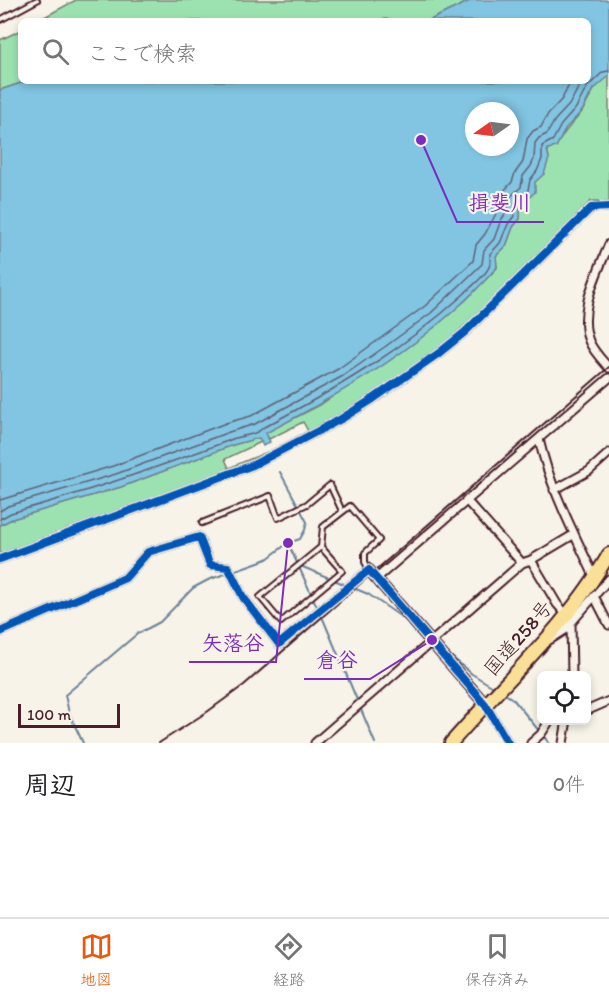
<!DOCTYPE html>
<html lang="ja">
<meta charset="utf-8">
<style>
:root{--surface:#fff;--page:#f6f6f6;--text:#202124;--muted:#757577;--line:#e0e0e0;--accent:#ea580c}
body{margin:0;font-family:Itim,"Klee One",sans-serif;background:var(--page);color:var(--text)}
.controls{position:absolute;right:18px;bottom:18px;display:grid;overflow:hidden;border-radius:9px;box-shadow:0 3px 9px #0003}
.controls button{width:54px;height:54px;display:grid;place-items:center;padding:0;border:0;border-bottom:2px solid var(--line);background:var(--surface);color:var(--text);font:30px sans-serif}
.compass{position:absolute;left:465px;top:102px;width:54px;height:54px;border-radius:50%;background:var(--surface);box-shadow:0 3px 9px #0003;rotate:256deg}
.scale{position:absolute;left:18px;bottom:15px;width:102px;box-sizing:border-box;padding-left:6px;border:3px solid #4a1f2b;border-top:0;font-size:16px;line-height:21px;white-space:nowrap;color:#4a1f2b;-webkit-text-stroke:4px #f7f3e8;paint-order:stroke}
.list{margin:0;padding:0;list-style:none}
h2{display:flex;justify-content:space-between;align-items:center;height:78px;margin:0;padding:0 24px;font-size:26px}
h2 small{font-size:20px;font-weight:400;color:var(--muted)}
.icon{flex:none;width:33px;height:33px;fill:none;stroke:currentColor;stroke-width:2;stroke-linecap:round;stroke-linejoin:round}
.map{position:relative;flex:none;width:609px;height:743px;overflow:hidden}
.search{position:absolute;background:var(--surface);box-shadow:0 3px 9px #0003;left:18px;right:18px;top:18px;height:66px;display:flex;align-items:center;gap:15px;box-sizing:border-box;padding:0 21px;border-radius:9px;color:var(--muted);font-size:22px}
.sheet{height:174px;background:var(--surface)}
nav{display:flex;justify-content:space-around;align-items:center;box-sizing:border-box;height:84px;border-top:2px solid var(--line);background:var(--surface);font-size:16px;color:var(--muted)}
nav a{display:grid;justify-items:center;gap:3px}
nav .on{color:var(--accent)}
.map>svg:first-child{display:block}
</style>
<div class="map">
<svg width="609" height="743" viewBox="0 0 609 743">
<rect width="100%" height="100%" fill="#f7f3e8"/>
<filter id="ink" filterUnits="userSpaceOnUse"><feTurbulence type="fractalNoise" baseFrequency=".0167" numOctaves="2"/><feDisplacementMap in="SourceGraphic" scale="12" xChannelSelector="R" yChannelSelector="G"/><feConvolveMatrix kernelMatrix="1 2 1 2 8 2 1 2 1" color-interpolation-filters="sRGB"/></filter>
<g filter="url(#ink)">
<!-- green -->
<path fill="#9ce2b0" stroke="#73806e" stroke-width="1.5" d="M76,0H472L428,21H400L385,19L377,21H344L327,18L312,21H37Z
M21,30V81H27L0,90V40Z
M609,76V204H600L598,201H591C546,246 502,293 454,335C402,380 342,412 283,448L282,445L308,431L303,422L269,439L265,433L320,405L465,301L497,268L496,256L506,246L513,227L520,219V209L524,202L529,199L535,182L547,163L549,158L547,149L556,147C564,130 571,126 581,113C592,97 590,88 609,76Z
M259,437L261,442L225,459L229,468L267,452L268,455L0,554V525L12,519L121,487L233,445Z"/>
<!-- water -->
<path fill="#81c5e2" stroke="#6b8399" stroke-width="1.5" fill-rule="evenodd" d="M472,0H609V76L592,91L582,111L566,128L556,147L547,149L549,158L544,174L535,182V192L524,202L520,209V219L513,227L506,246L496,256L497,267C434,340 350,389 266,433L270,442L263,446L259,438L233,445L121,487L12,519L0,525V90L27,81H588V21H428ZM474,111H510V147H474Z"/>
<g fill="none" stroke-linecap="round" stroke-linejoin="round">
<!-- shore -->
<path stroke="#606174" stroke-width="1.5" d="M0,500L113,466L226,423L251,416L338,369L381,338L425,306L473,261L476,245L485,234L498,210L503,192L512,182L515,173L523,162L527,139L533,131L541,127L548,114L562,99L571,81
M0,511L8,506L116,474L229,432L255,424L343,376L386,346L431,313L482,264L484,250L494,239L501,220L506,213L511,196L521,187L523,176L531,166L534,159L535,143L539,138L547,134L555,120L569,105L582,81
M0,519L11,513C86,492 157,468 230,440C240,435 256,436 264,427C335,390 404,349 464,294C471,286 485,277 489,267C491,264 490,257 490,254L500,243L508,224L514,216L515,207L518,199L528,190L530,180L537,171L542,159V146L553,140L561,125L576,108L587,87L603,72L609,71"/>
<!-- stream -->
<path stroke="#6b8399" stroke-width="2" d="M288,543L318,609
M298,565L368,594L410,623
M321,614L375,743
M440,647L472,674L495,688
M503,693L513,699L549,743
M83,743L69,713L65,695L137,634L160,622L193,588L208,580L267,559L288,543L300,539L305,530L307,522L280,472"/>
<!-- service casing -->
<g stroke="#4a1f2b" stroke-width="8">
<path id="service" d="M0,20L37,0
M202,523L270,496L278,518L307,504L330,485L342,511
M321,547L342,571L281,622L260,597L321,547L323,527L350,506L379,540L365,553V562L369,569"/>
</g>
<!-- minor casing -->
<g stroke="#4a1f2b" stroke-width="11">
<path id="minor" d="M609,244C598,273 577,310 589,341C593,351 602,360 609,368
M539,439C550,488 573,531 594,576
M554,490L589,471L609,453
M466,500L522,563
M0,559L253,465L341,419L373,399L439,353L465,332L591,208L609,207
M531,560L557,604L566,614
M377,578L609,378
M594,596L609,625
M571,623L572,676
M0,632L125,578L148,552L199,537L210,565L228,567L243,597L279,644L369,570
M551,639L565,630L609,579
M485,704L508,743
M586,711L609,701
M315,743L522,563L531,560L573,535
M531,743L541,734L550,720
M563,743L567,720"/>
</g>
<!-- tertiary casing -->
<g stroke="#4a1f2b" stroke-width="13">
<path id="tertiary" d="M369,570L485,704"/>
</g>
<!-- trunk casing -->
<g stroke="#4a1f2b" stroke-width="16">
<path id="trunk" d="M451,743C503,683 570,623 609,554"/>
</g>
<!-- service -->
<use href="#service" stroke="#f7f3e8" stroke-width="4"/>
<!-- minor -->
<use href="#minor" stroke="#f7f3e8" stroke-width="7"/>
<!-- tertiary -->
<use href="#tertiary" stroke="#f7f3e8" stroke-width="8"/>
<!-- trunk -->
<use href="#trunk" stroke="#f9e096" stroke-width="12"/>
<!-- rail -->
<path stroke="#4a1f2b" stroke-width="2" d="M159,743L207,712L244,685L609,367"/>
<!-- cycleway casing -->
<g stroke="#f7f3e8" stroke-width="11">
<path id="cycleway" d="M0,559L253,465L341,419L373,399L439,353L465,332L591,208L609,207
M0,632L125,578L148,552L199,537L210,565L228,567L243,597L279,644L369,570L485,704L508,743"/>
</g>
<!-- cycleway -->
<use href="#cycleway" stroke="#0057b8" stroke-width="8"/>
</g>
</g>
<g text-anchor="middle" stroke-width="4.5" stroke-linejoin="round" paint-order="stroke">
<!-- street labels -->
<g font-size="20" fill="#4a1f2b" stroke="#f7f3e8">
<text transform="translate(518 638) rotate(-49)" y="7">国道258号</text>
</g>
</g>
<!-- callouts -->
<path fill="none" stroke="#7b2cbf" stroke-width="2" d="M421 140L457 222H544M288 543L276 662H189M432 640L370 679H304"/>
<g fill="#7b2cbf" stroke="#f7f3e8" stroke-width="2">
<circle cx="421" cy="140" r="6"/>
<circle cx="288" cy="543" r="6"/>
<circle cx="432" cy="640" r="6"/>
</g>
<g font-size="21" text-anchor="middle" font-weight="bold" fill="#7b2cbf" stroke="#f7f3e8" stroke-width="4.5" stroke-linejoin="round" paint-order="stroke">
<text x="500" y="210">揖斐川</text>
<text x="233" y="650">矢落谷</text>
<text x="337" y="667">倉谷</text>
</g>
</svg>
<div class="controls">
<button><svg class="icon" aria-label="locate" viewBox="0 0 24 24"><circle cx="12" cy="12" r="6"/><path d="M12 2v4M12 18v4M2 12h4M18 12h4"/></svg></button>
</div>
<svg class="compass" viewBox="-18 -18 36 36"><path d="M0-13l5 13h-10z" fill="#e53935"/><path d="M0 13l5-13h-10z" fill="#757577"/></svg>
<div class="scale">100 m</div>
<div class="search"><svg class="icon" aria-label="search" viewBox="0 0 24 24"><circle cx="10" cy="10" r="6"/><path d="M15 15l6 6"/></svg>ここで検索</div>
</div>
<section class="sheet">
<h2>周辺<small>0件</small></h2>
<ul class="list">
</ul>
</section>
<nav>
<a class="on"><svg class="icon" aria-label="map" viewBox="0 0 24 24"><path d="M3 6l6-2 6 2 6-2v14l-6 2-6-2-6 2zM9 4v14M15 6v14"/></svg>地図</a>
<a><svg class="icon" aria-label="directions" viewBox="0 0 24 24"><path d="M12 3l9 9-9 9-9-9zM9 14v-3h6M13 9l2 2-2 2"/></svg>経路</a>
<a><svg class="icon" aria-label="saved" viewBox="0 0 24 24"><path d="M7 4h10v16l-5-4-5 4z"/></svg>保存済み</a>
</nav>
